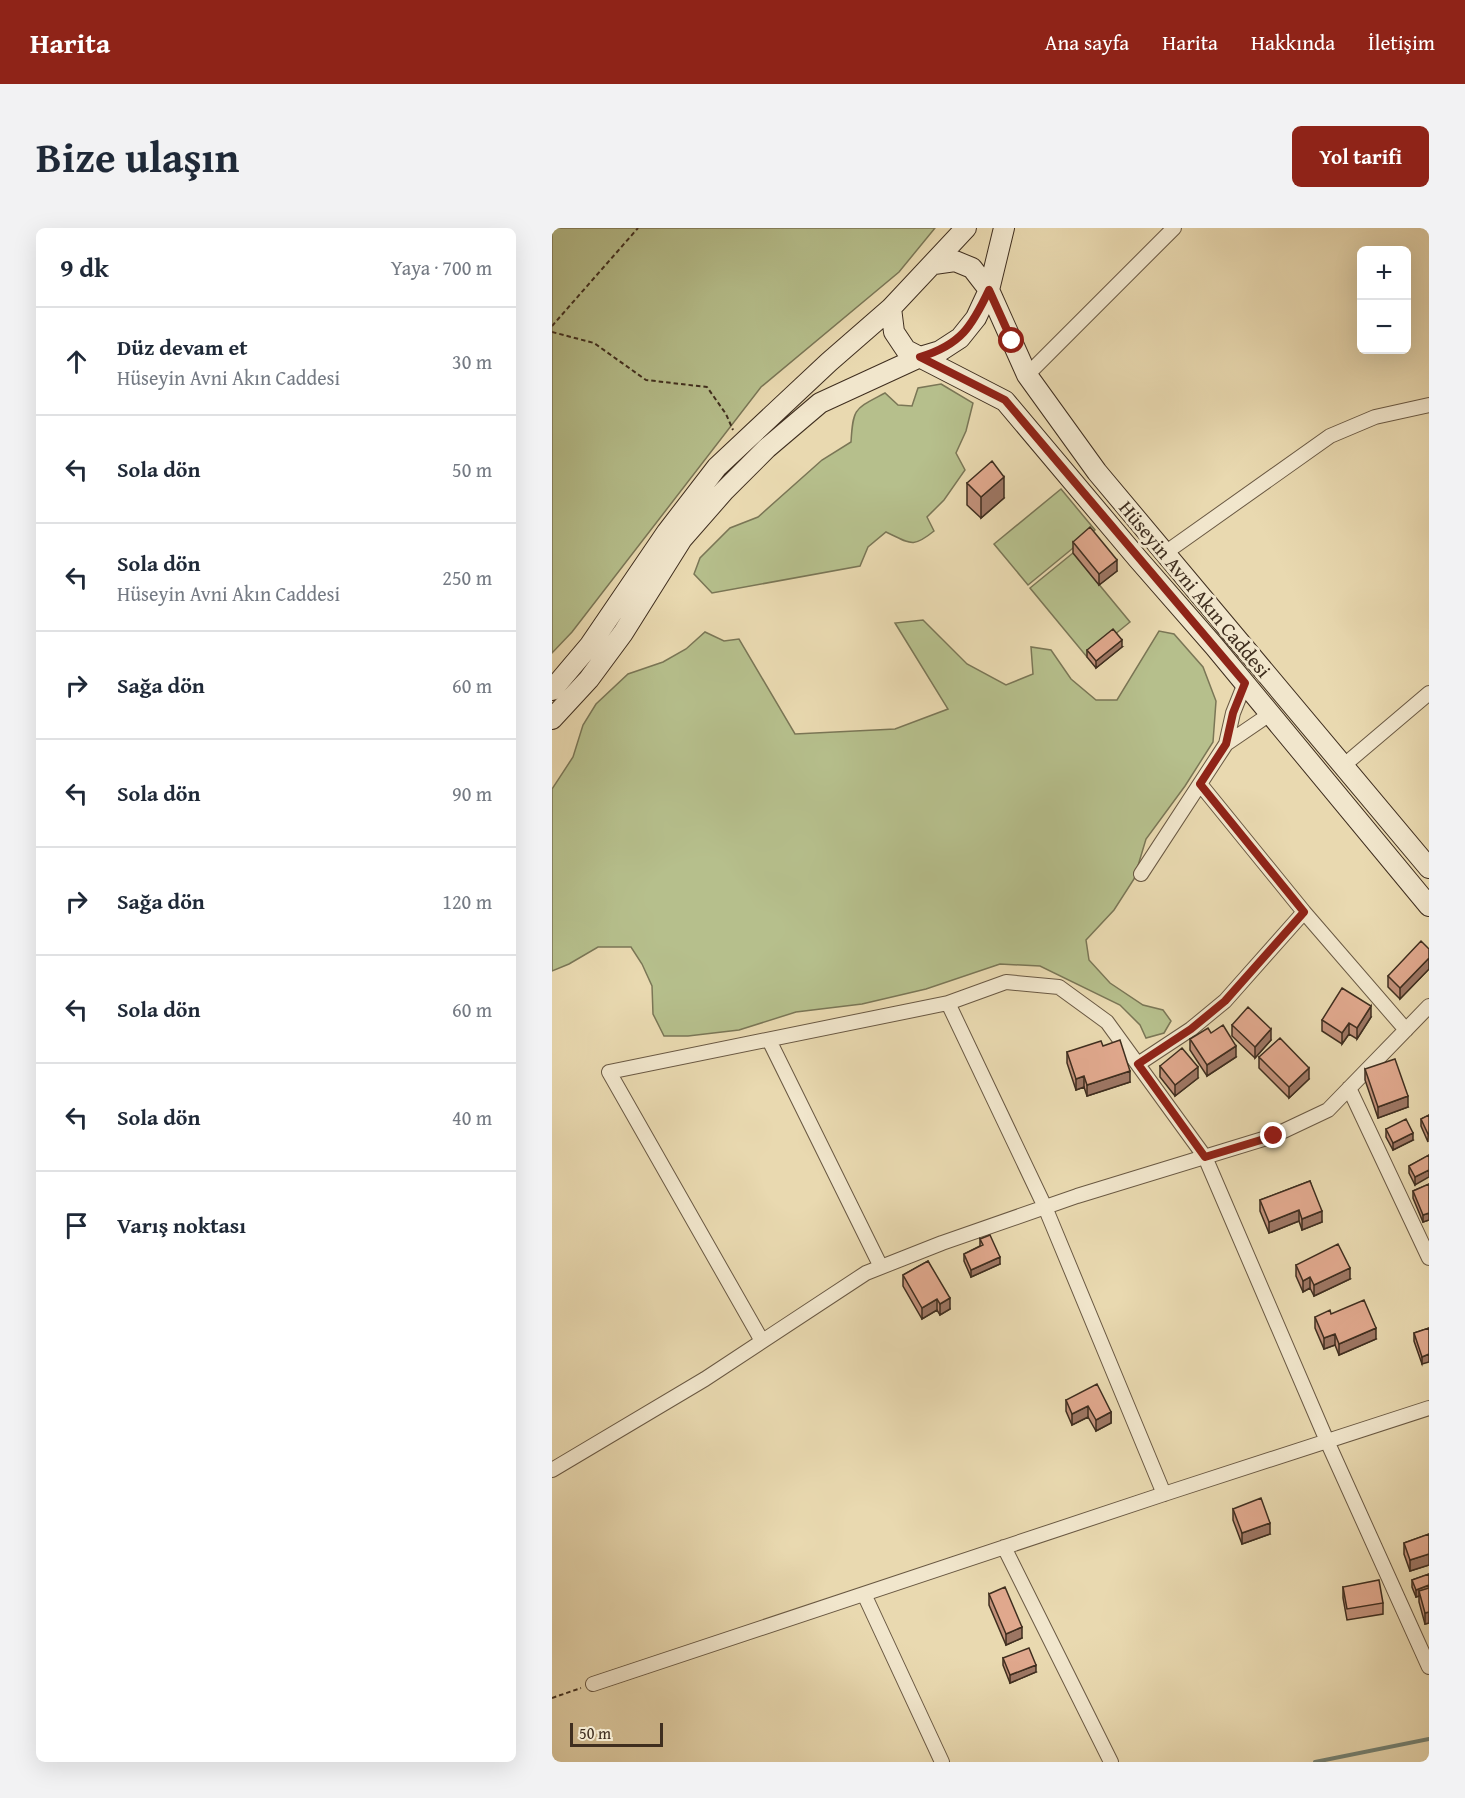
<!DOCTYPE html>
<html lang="tr">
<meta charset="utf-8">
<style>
:root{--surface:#fff;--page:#f2f2f3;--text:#1f2937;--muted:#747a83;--line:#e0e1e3;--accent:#8f2418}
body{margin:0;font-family:"Gentium Book Plus",serif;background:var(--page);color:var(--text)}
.controls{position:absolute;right:18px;top:18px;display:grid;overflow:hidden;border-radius:9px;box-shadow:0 6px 24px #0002}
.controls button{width:54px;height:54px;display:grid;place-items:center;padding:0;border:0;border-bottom:2px solid var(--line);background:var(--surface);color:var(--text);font:30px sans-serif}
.scale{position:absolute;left:18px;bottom:15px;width:93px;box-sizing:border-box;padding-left:6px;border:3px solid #3f2e1f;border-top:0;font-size:16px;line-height:21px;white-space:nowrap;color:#3f2e1f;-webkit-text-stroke:4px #f1e6cc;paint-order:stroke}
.stop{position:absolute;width:18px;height:18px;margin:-14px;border:4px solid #8f2418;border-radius:50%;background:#fff}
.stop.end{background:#8f2418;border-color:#fff;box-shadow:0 2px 6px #0008}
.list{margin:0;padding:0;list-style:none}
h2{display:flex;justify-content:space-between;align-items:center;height:78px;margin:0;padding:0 24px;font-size:26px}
h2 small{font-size:20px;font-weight:400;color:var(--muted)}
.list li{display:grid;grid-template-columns:39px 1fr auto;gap:18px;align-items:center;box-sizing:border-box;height:108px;padding:0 24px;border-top:2px solid var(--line)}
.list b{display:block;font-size:22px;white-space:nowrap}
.list p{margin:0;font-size:20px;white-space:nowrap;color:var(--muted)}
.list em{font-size:20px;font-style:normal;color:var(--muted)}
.icon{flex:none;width:33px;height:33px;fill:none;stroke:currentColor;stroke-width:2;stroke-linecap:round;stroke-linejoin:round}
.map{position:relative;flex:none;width:877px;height:1534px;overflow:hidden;border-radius:9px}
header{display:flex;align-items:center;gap:36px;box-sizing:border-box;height:84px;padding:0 30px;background:var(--accent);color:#fff}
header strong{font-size:28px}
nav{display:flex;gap:33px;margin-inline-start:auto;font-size:21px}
.intro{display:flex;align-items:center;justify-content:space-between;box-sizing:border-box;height:144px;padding:0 36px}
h1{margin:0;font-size:42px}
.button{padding:15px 27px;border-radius:9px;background:var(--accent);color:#fff;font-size:21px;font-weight:700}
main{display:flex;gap:36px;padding:0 36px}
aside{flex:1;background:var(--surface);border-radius:9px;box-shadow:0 6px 24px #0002}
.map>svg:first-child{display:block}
</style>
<header>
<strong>Harita</strong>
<nav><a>Ana sayfa</a><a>Harita</a><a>Hakkında</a><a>İletişim</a></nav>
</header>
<div class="intro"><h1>Bize ulaşın</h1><a class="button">Yol tarifi</a></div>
<main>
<aside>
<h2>9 dk<small>Yaya · 700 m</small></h2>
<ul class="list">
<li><svg class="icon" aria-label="ahead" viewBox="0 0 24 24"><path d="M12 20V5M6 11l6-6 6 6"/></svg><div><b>Düz devam et</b><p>Hüseyin Avni Akın Caddesi</p></div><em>30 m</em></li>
<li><svg class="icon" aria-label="left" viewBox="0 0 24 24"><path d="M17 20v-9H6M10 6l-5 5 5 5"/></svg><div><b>Sola dön</b></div><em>50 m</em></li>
<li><svg class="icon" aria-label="left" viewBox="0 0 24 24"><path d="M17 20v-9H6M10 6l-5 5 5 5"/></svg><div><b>Sola dön</b><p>Hüseyin Avni Akın Caddesi</p></div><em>250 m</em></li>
<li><svg class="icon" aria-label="right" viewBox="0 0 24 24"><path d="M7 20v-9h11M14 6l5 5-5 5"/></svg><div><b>Sağa dön</b></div><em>60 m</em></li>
<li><svg class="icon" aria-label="left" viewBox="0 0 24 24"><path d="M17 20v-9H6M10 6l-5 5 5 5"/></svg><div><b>Sola dön</b></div><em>90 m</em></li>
<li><svg class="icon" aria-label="right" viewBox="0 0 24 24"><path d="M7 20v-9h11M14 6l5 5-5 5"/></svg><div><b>Sağa dön</b></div><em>120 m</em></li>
<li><svg class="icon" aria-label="left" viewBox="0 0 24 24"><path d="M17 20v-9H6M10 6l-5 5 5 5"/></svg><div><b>Sola dön</b></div><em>60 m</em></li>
<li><svg class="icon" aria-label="left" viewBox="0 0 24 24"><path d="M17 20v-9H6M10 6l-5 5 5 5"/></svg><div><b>Sola dön</b></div><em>40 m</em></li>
<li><svg class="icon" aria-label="arrive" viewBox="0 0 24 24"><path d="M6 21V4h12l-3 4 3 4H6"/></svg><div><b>Varış noktası</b></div></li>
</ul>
</aside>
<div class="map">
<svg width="877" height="1534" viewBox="0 0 877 1534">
<rect width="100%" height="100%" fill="#e9d9b0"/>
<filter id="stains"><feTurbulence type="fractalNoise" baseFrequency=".00333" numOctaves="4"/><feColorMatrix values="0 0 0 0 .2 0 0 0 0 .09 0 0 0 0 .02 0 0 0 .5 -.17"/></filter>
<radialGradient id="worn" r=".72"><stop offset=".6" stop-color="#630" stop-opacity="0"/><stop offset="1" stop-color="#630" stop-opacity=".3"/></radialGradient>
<!-- green -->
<path fill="#b6bf8c" stroke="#7a7656" stroke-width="1.5" d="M0,0H383L347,44L209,159L20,404L0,425Z
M389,156L421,175L414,203L404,225L413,242L392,272L375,289L382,303C360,321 358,315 334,304L316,319L308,338L160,365L142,346L148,330L178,300L206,289L270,232L299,214C301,179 303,181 333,165L346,177L360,178L366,160Z
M509,261L543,302L476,357L442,316Z
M521,325L578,394L535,429L478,360Z
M371,392L415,436L454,457L481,446L479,419L499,422L519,451L544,472H565L607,403L622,406L651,439L664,473L661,514L633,558L594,611L582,651L562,682L534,712L537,732L558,755L591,777L611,782L619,793L612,805L594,810L588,797L568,777L488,738L448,736L374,761L310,776L244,784L187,802L136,808H112L101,786L100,758L90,736L79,719H46L17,736L0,743V561L21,529L31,497L44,476L76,446L111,434L134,421L153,404L172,413L187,411L243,506L343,501L396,481L343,395Z"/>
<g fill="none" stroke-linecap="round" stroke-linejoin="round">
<!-- stream -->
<path stroke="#748274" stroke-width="4" d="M763,1534L877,1511"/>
<!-- minor casing -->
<g stroke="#6a5943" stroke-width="16">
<path id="minor" d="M475,147L622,0
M613,325L778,208L823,189L877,177
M674,516L718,486
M791,538L877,465
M648,556L752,684L854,802
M589,646L674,516L681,485L693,455
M396,775L493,979L612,1266
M217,812L329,1039
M586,836L639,801L673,773L752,684
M797,860L877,1030
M210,1113L57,844L396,775L454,754L507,759L555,794L653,929L775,1213L877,1439
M0,1242L153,1151L314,1045L390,1015L525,968L721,908L776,882L877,778
M452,1319L559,1534
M312,1366L390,1534
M41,1456L612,1266L877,1180"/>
</g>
<!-- secondary casing -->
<g stroke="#3f2e1f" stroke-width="22">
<path id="secondary" d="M382,36L403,33L420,40L437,62L475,147L545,244L877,640
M339,80L342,104L354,122L453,173L586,331L662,418L877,678
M0,462L38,417L115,304L165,239L277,134L339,80L414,0
M0,491L37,451L71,405L130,311L172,263L215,220L268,175L368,129L388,123L408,110L424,90L437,62L452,0"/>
</g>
<!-- path -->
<path stroke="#3f2e1f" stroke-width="2" stroke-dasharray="4.5 3" stroke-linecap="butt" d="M0,98L86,0
M0,104L42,115L94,152L155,159L174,186L181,202
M0,1470L29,1460"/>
<!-- minor -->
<use href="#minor" stroke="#f1e6cc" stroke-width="14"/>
<!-- secondary -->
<use href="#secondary" stroke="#f1e6cc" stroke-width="20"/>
</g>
<!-- wall -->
<path fill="#c19079" stroke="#3f2e1f" stroke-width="1.5" d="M415,255L452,270L429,290L415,277Z
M521,314L565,343L547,357L521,325Z
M570,419L544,440L535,429V422Z
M877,721V741L848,771L836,759V748Z
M819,789L805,811L797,806L790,816L770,803V792Z
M680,797L719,812L703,830L680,808Z
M638,811L684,829L655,848L638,822Z
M551,818L578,854L535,868L532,859L524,862L515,835V824Z
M707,829L757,851L737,870L707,840Z
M608,838L646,850L623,868L608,849Z
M813,841L856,879L826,890L813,852Z
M877,887L876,914L869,898V891Z
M834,901L861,912L841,922L834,909Z
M877,927L863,957L857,945V938Z
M758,953L770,994L750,1002L747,993L717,1005L708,983V972Z
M877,956V992L871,994L861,970V963Z
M428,1011L448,1036L419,1049L412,1033V1026L428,1018Z
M376,1033L398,1081L388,1087L385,1082L370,1091L351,1058V1047Z
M744,1037L798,1051L762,1068L758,1060L751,1064L744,1048Z
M779,1086L824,1111L787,1127L783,1117L772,1121L763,1100V1089Z
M877,1100L870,1136L862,1113V1105Z
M514,1172L559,1184V1195L544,1203L536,1189L520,1197L514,1183Z
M681,1281L718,1306L690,1316L681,1292Z
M877,1306V1337L858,1343L852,1326V1315Z
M877,1346V1395L873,1396L867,1374V1368L864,1369L860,1359V1352Z
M791,1359L831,1375V1386L795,1392L791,1370Z
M437,1366L470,1410L454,1417L437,1377Z
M451,1430L484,1444L458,1455L451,1437Z"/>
<!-- shaded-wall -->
<path fill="#9d7663" stroke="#3f2e1f" stroke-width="1.5" d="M452,249V270L429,290V269Z
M565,332V343L547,357V346Z
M570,412V419L544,440V433Z
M877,730V741L848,771V760Z
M819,778V789L805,811V800Z
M797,795V806L790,816V805Z
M719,801V812L703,830V819Z
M684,818V829L655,848V837Z
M646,839V850L623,868V857Z
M757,840V851L737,870V859Z
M578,843V854L535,868V857Z
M532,848V859L524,862V851Z
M856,868V879L826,890V879Z
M861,905V912L841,922V915Z
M877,942V949L863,957V949Z
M747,982V993L717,1005V994Z
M770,983V994L750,1002V991Z
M877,985V992L871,994V987Z
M448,1029V1036L419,1049V1042Z
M798,1040V1051L762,1068V1057Z
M758,1049V1060L751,1064V1053Z
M398,1070V1081L388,1087V1076Z
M385,1071V1082L370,1091V1080Z
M824,1100V1111L787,1127V1116Z
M783,1106V1117L772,1121V1110Z
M877,1126V1134L870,1136V1129Z
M536,1178V1189L520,1197V1186Z
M559,1184V1195L544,1203V1192Z
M718,1295V1306L690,1316V1305Z
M877,1326V1337L858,1343V1332Z
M877,1357V1364L867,1363V1368L864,1369V1362Z
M877,1384V1395L873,1396V1385Z
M470,1399V1410L454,1417V1406Z
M484,1437V1444L458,1455V1447Z"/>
<!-- building -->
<path fill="#e0a88d" stroke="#3f2e1f" stroke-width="1.5" d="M440,233L452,249L429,269L415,255Z
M538,299L565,332L547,346L521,314Z
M561,401L570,412L544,433L535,422Z
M869,713L877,721V730L848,760L836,748Z
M790,760L819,778L805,800L797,795L790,805L770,792Z
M696,779L719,801L703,819L680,797Z
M671,797L684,818L655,837L638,811L656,800L659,805Z
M728,810L757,840L737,859L707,829Z
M568,812L578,843L535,857L532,848L524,851L515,824L549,813L551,818Z
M630,820L646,839L623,857L608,838Z
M843,831L856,868L826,879L813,841Z
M877,887V906H876L869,891Z
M854,891L861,905L841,915L834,901Z
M877,927V942L863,949L857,938Z
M758,953L770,983L750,991L747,982L717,994L708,972Z
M877,956V985L871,987L861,963Z
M438,1007L448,1029L419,1042L412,1026L431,1017L428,1011Z
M786,1016L798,1040L762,1057L758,1049L751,1053L744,1037Z
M376,1033L398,1070L388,1076L385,1071L370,1080L351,1047Z
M812,1072L824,1100L787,1116L783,1106L772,1110L763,1089L778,1082L779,1086Z
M877,1100V1126L870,1129L862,1105Z
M545,1156L559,1184L544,1192L536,1178L520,1186L514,1172Z
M709,1270L718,1295L690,1305L681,1281Z
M877,1306V1326L858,1332L852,1315Z
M877,1346V1357L864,1362L860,1352Z
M827,1352L831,1375L795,1381L791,1359Z
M453,1359L470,1399L454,1406L437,1366Z
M877,1360V1384L873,1385L867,1363Z
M477,1420L484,1437L458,1447L451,1430Z"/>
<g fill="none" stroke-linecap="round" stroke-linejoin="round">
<!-- route -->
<path stroke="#8f2418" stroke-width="8" d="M460,113L437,62C420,98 409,117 368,129L453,172L693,455L681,485L674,516L648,556L752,684L673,773L639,801L586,836L653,929L722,908"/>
</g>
<g text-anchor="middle" stroke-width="6" stroke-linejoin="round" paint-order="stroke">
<!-- street labels -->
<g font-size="20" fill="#3f2e1f" stroke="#f1e6cc">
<text transform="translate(643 361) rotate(50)" y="7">Hüseyin Avni Akın Caddesi</text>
</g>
</g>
<rect width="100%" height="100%" filter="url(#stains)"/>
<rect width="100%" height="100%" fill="url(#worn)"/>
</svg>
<div class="controls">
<button>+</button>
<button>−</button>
</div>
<div class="scale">50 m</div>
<div class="stop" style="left:460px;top:113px"></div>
<div class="stop end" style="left:722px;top:908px"></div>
</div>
</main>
